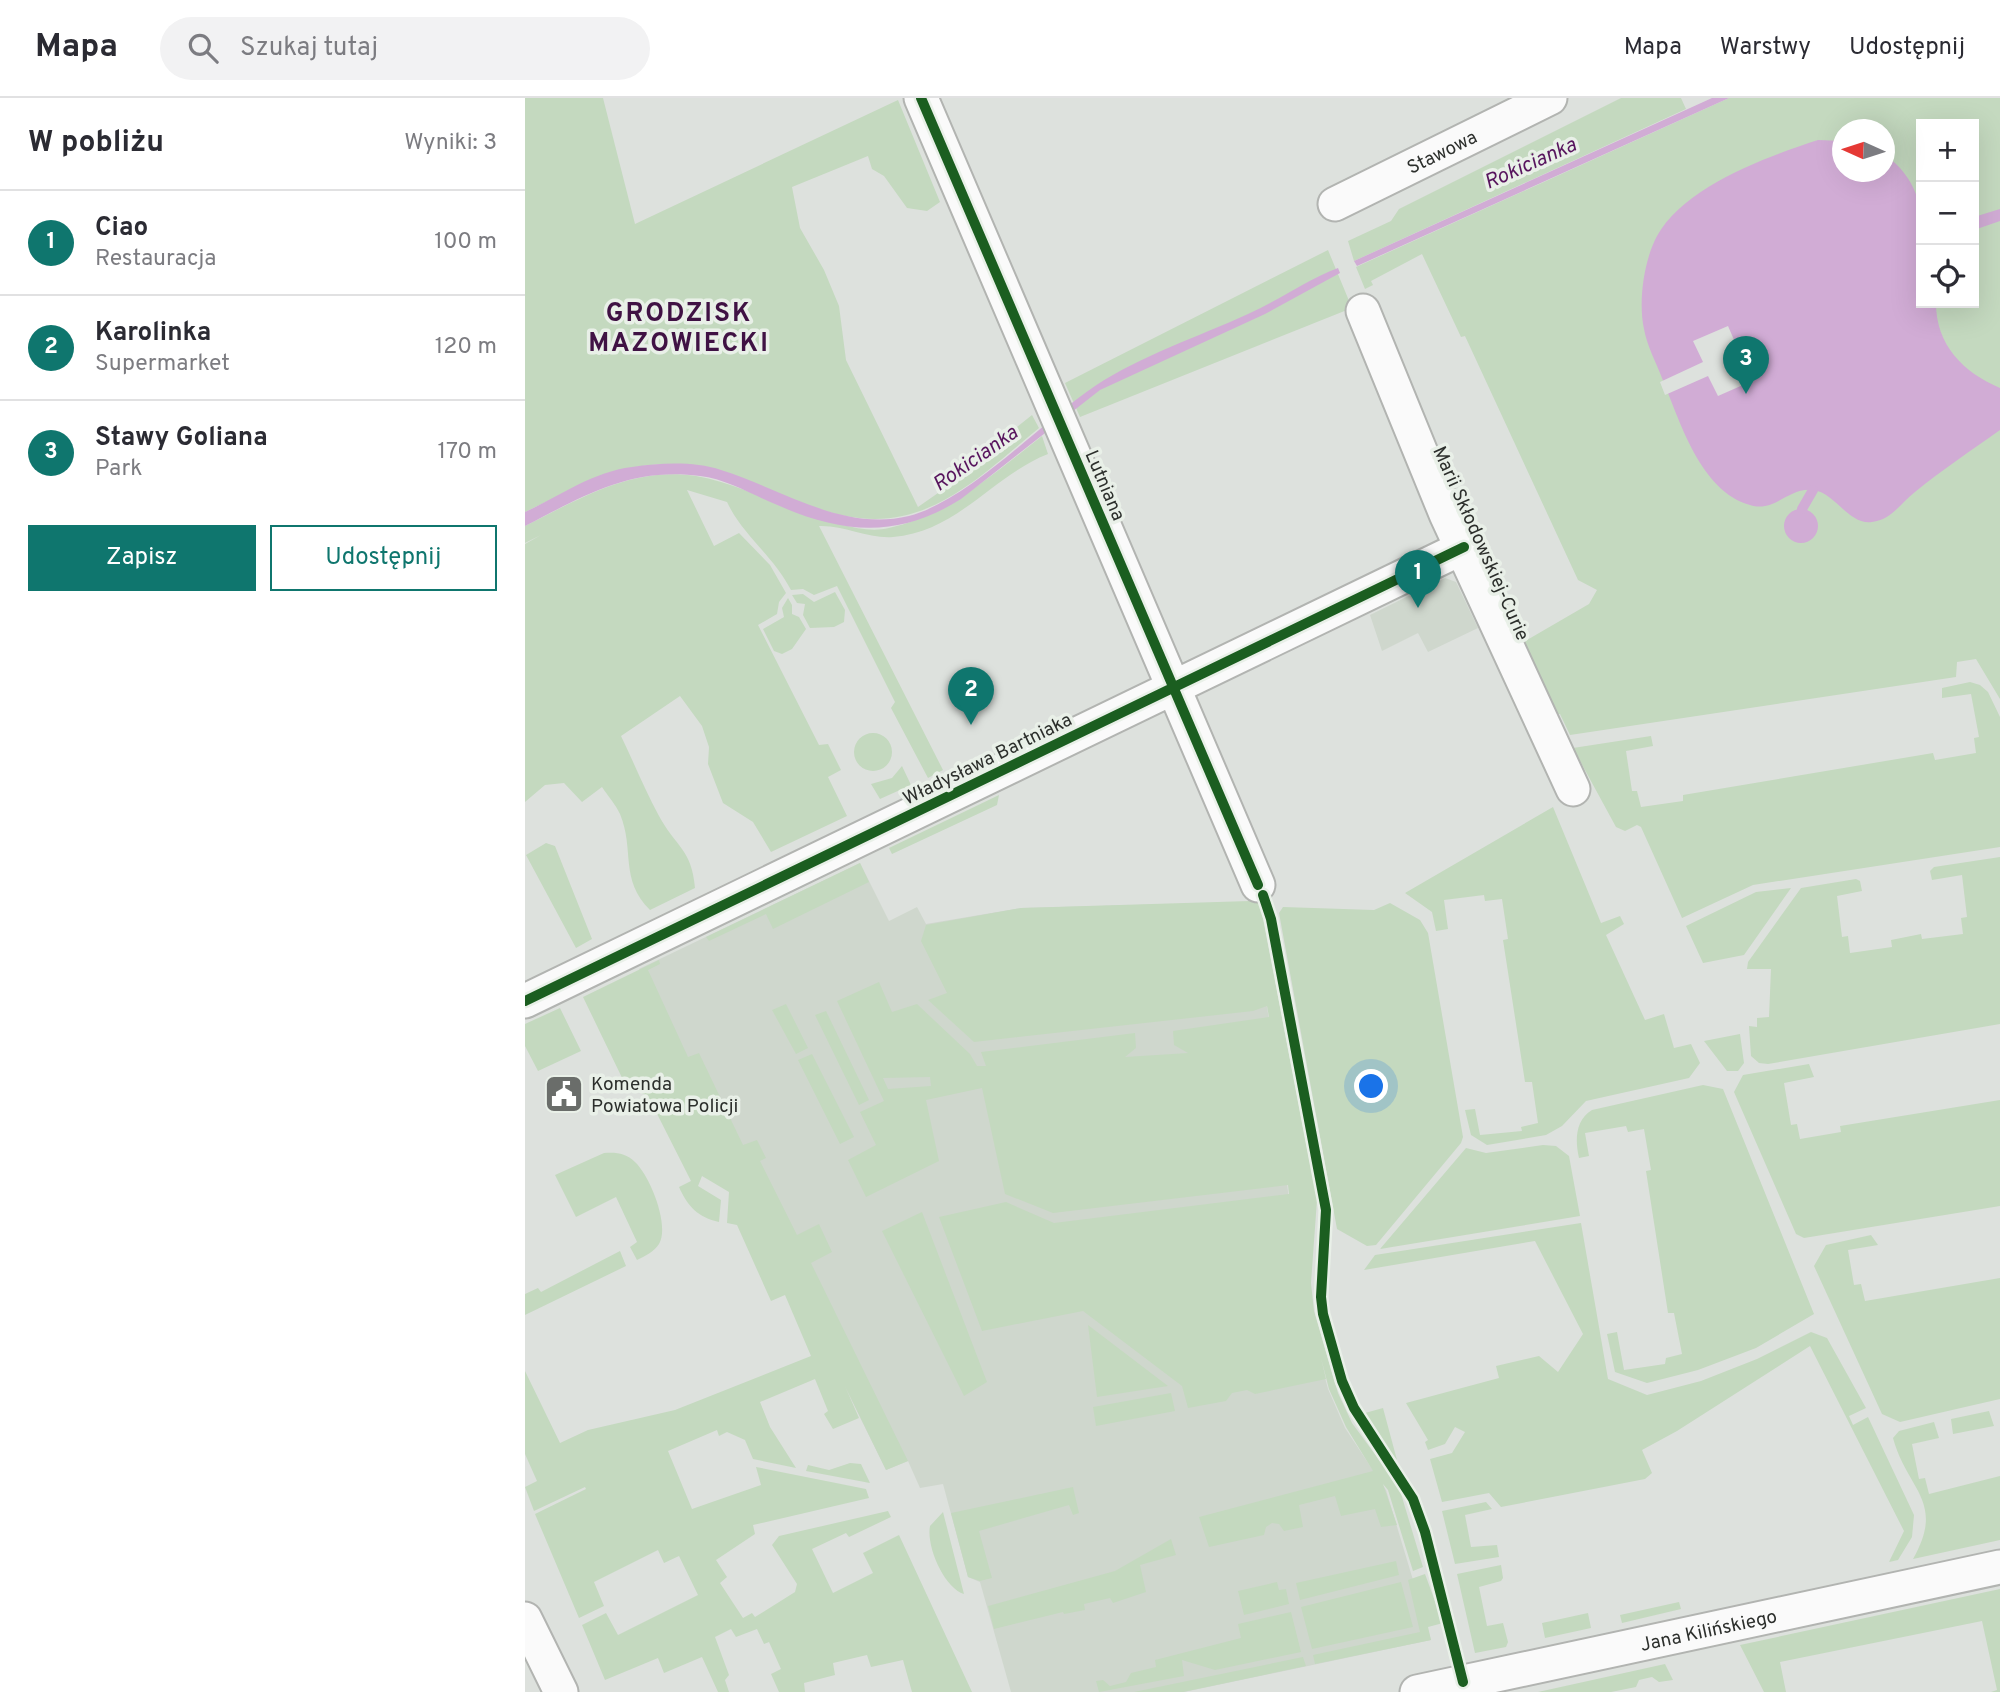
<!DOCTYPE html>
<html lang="pl">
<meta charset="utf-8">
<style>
:root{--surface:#fff;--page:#f2f2f3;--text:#2b2b33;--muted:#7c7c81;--line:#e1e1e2;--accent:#0f766e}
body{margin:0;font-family:Overpass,sans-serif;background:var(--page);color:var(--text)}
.controls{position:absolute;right:21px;top:21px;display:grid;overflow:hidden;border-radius:0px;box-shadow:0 7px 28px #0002}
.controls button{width:63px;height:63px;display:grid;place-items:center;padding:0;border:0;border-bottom:2px solid var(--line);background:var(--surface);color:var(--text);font:35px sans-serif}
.compass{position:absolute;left:1307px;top:21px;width:63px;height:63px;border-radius:50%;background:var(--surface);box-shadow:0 7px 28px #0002;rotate:273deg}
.you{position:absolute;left:847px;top:989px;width:24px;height:24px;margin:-18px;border:5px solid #fff;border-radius:50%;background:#1a73e8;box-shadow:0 0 0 10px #1a73e833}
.badge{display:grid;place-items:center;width:46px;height:46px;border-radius:50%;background:var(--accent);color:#fff;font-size:23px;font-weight:700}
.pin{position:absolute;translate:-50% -58px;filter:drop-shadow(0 2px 4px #0008)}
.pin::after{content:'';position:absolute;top:37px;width:24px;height:21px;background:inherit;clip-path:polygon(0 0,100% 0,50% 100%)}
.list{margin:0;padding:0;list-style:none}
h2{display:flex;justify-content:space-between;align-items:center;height:91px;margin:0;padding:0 28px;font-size:30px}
h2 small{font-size:23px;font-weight:400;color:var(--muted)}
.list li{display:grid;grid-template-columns:46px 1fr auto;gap:21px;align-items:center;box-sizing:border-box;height:105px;padding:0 28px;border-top:2px solid var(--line)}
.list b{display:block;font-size:26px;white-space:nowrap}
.list p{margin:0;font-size:23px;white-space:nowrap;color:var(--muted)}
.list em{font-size:23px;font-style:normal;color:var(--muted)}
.actions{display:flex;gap:14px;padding:21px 28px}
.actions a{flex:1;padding:16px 0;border:2px solid var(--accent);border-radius:0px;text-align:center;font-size:24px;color:var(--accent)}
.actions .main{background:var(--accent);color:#fff}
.icon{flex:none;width:38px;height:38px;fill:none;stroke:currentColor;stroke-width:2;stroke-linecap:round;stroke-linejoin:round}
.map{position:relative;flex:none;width:1475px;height:1594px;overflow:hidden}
header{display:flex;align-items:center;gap:42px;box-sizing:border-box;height:98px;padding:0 35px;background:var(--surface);border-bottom:2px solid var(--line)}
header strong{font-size:33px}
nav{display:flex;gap:38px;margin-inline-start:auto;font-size:24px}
.search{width:490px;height:63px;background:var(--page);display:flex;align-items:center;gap:18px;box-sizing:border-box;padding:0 24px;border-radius:38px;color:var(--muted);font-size:26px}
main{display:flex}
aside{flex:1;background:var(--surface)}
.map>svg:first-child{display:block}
</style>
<header>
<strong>Mapa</strong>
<div class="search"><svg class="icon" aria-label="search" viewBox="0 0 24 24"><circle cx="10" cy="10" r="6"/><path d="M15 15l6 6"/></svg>Szukaj tutaj</div>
<nav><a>Mapa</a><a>Warstwy</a><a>Udostępnij</a></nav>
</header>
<main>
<aside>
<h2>W pobliżu<small>Wyniki: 3</small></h2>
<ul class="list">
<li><span class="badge">1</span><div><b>Ciao</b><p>Restauracja</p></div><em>100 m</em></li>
<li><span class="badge">2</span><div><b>Karolinka</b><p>Supermarket</p></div><em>120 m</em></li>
<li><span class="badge">3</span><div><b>Stawy Goliana</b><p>Park</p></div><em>170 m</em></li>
</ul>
<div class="actions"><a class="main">Zapisz</a><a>Udostępnij</a></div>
</aside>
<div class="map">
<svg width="1475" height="1594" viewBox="0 0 1475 1594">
<rect width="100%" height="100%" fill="#dde1dd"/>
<!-- built -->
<path fill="#cfd7cd" d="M920,480L931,484L953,530L903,554L893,535L857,553L845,517Z
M335,765L364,823L392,809L401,826L496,810L724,804L744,921L772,1176L803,1291L820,1330L861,1392L906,1542L659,1594H486L455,1484L443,1479L418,1386L395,1390L383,1363L361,1372L114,871Z"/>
<!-- green -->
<path fill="#c4d9bf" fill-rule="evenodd" d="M0,0H78L110,126L373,2L415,104L402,113L382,110L359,78L347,71L343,58L267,89L275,130L299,172L314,208L321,262L393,409L466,358L461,346L483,336L507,317L514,330C461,373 409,429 334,420C301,417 269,401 237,392C213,384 175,367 150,366C87,365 54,389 0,414Z
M1096,0H1156L1161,11L829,163L823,143L866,123L874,111Z
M1204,0H1475V601L1451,561L1432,564L1431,579L1045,637L1035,616L1025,617L997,545L1064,506L1072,492L1053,482L940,238L936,239L897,156L846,183L848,187L840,191L831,169ZM1396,26H1449V205H1396ZM1318,32H1360V74H1318Z
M803,152L827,210L555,319L540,285Z
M517,338L523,356C467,378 432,434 368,439C344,441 319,427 294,428L418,672L403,680L366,610L370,604L312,488L289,497L278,491L266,492C248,457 218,438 202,404L162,392L189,448L214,435L245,467L261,495L254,504L252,516L233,527L294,647L303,646L316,672L303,679L322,718L246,754L228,724L198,705L183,666L184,649L177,628L155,598L96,638C109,665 120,692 134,718C150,748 167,751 170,790L125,812C94,781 110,752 95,716C91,707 83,698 77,689L57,704L39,685L20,687L0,704V446L16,437L0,445V428C64,396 121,360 196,384C227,393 255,408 286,417C309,424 339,436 364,430C423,417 471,374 517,338Z
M310,494L320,512L319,524L309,529L285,530L278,517L280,506L272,505L267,497L278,496L289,504Z
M263,500L267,507V516L274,519L281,531L267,551L257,556L249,553L238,531L259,519L257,510Z
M1445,584L1455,587L1463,594L1475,619V749L1228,787L1157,820L1116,729L1112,727L1100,733L1091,729L1048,650L1126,638L1128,648L1101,653L1107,693H1112L1116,709L1158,703V697L1408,655L1410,662L1451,655L1449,640L1454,639L1446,596L1417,600V590Z
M329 654a19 19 0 1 1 38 0a19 19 0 1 1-38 0Z
M377,668L386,687L355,701L346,686L367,680Z
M474,697L472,707L367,756L364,750Z
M1028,709L1076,825L1095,818L1099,826L1081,837L1120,922L1139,916L1149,950L1166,946L1175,965L1164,980L1061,1003L1037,1028L1021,1037L962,1047L946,1037L940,1012L950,1011L955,1037L997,1033L996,1029L1013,1025L1007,984H1000L978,842L983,841L977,801L960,803L959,797L919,802L923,831L911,833L907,814L880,795Z
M21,745L30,748L67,841L51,850L1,757Z
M1475,759V926L1243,966L1234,965L1226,958L1224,928L1232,929V920L1244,919L1246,871H1222L1223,864L1276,790L1331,781L1335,783L1337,793L1312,798L1317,839L1323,838L1325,855L1367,849L1366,842L1396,836L1397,841L1438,836L1436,820L1442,819L1437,777L1407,782L1405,773L1409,769Z
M335,765L344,784L248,831L241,816L184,843L181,839Z
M1266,790L1219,857L1178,865L1161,828L1231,794Z
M725,803L735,805L792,1102L786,1185L789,1213L813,1295L827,1325L874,1389L898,1469L888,1473L863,1392L858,1386L872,1427L856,1429L850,1411L816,1418L810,1398L774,1407L778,1429L759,1433L754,1426L747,1425L741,1429L739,1437L684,1449L674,1419L848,1373L821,1329L804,1291L796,1260L801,1281L730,1296L722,1292L707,1295L701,1303L663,1310L657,1288L558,1213L457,1233L414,1119L481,1104L529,1125L764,1096L763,1087L528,1115L480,1096L457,990L401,1002L414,1063L341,1099L323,1062L351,1047L335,1014L359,1003L312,903L354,884L367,914L392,906L445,956L452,968H461L456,954L610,935L611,950L600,959L663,955L649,947L648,933L744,919L742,908L728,913L449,944L403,902L422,895L396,843L401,827L496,810ZM358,980L405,979L406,988L363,991Z
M865,805L895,822L903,835L938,1039L936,1045L851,1147L842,1148L812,1131L754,815L758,809L849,812Z
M134,862L135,866L123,872L163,959L174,955L218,1047L232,1042L241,1060L235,1063L272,1137L294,1126L307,1154L286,1165L383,1363L361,1372L320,1288L334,1320L308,1331L299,1316L303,1313L290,1281L235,1304L245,1329L271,1370L228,1361L220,1342L202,1334L194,1338L192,1332L143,1353L167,1411L236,1387L231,1369L341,1391L344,1400L228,1427L230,1436L191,1462L202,1479L195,1485L218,1520L227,1515L230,1519L270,1494L272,1486L247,1447L254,1438L363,1413L366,1419L324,1439L321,1435L287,1451L308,1495L348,1475L338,1455L374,1437L447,1594H387L378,1562L346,1569L342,1557L308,1565L310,1577L279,1585L280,1594H254L246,1576L256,1571L244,1544L239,1546L232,1531L211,1539L206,1531L190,1539L204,1577L200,1582L204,1594H193L177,1559L139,1575L133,1560L80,1582L57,1527L81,1515L93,1537L173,1497L154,1458L139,1465L133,1452L69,1484L79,1508L54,1520L10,1416L61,1391L60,1389L9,1413L0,1389L12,1383L0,1356V1273L35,1345L63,1332L150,1312L286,1258L260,1197L246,1203L212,1127L202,1125L204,1094L177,1078L173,1088L196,1102L194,1124C173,1119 163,1109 154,1089L166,1083L123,998L101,988L58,899Z
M261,906L283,950L271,956L247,912Z
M35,910L56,953L13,973L0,948V926Z
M301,913L344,1002L334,1007L290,917Z
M1215,936L1219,965L1213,973H1202L1179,943Z
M287,956L329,1039L315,1046L273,962Z
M1284,966L1289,979L1259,985L1266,1027L1272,1026L1275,1041L1316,1034L1315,1028L1475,1002V1108L1279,1140L1271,1136L1209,994L1218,977Z
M1178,987L1198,991L1289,1216L1231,1250L1173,1272L1122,1285L1090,1274L1082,1236L1092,1234L1099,1272L1140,1266L1141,1260L1157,1256L1149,1215H1143L1121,1073L1126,1072L1119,1031L1103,1034L1101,1028L1060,1035L1064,1058L1054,1060C1050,1043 1050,1022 1067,1012Z
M1018,1047L1031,1048L1044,1058L1055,1118L855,1151L941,1050L961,1055Z
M79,1055C91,1054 101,1055 110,1064C125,1078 145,1127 134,1146C129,1154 120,1158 112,1162L105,1149L112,1144L91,1099L51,1119L30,1077Z
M397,1114L462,1284L439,1298L357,1133Z
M1056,1125L1083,1281L1122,1297L1176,1283L1232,1261L1286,1234L1302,1240L1341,1310L1324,1318L1328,1327L1343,1319L1389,1417L1387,1439L1373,1462L1364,1464L1379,1433L1285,1248L1152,1333L1117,1352L1127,1375L1120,1381L976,1409L964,1395L917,1404L905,1361L927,1355L940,1334L930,1329L920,1346L903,1352L900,1344L903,1342L881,1305L974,1280L971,1268L1014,1258L1033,1274L1058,1236L1010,1143L839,1172L850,1157Z
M1346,1137L1353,1147L1323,1152L1329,1187L1336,1186L1340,1203L1475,1180V1301L1375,1324L1357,1316L1289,1168L1301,1147Z
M95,1153L101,1168L0,1217V1196L13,1190L16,1194Z
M563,1227L643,1288L572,1299Z
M646,1295L650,1313L571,1328L568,1309Z
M858,1310L872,1362L850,1335L840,1315Z
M1464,1313L1469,1328L1428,1336L1426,1321Z
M1409,1324L1414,1340L1387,1346L1394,1381L1400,1380L1404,1396L1475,1378V1442L1388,1461C1421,1403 1382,1392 1368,1340L1374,1333Z
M325,1365L336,1366L345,1385L281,1373L283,1367L304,1372Z
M548,1389L554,1415L548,1417L544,1407L454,1433L467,1480L455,1483L443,1479L426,1415Z
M961,1404L967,1411L940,1417L946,1449L972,1447L974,1459L930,1466L917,1413Z
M418,1414L439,1496C419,1490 401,1448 405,1428Z
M646,1441L651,1457L615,1467L621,1494L588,1505L585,1500L559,1506L560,1512L539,1516L538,1514L469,1531L463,1508L590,1473Z
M871,1463L874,1477L775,1502L771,1485Z
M976,1467L978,1480L976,1483L954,1489L962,1528L978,1525L983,1544L981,1549L950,1555L932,1476Z
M900,1476L918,1525L903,1529L906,1542L790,1566L788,1557L895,1534L883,1482Z
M752,1484L754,1492L761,1491L764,1506L719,1517L713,1493Z
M876,1484L888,1529L787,1551L776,1509Z
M1475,1491V1594H1466L1472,1592L1457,1523L1255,1564L1261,1594H1239L1215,1547Z
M1154,1504L1156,1511L1097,1525L1095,1517Z
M766,1514L776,1554L690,1572L657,1562L659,1578L574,1594L571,1583L578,1582L585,1588L601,1584L606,1575L631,1569L630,1562L716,1540L713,1526Z
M1063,1515L1066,1530L1020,1540L1017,1525Z
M778,1559L781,1568L658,1594H609Z
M1140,1566L1148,1582L1134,1584L1127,1579L1114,1582L1111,1589L1086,1594H1013Z"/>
<!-- water -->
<path fill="#d1acd5" d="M1187,0H1204L832,168L829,163Z
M1293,42L1318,43V74H1360V57C1411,93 1396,149 1396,205H1411C1411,247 1438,274 1475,290V332C1447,352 1417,372 1390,394C1376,405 1366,422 1347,424C1323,427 1311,395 1288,392C1263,389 1250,415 1225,407C1175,393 1155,323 1137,280C1131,264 1122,248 1119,231C1113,204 1119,162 1132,138C1160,88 1241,59 1293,42Z
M1475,111V123L1449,132V119Z
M813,170L815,175L740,216L575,292L436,401C373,441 317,436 250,406C226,396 201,381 175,378C105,369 59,398 0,428V414C35,398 67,374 107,369C135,365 169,363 196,372C257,391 317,434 384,418C445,402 515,325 570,288C617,257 673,239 723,216C754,202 782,182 813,170Z
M1259 428a17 17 0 1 1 34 0a17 17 0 1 1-34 0Z"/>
<!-- pier -->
<path fill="#dde1dd" d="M1203,228L1227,283L1193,298L1183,278L1140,297L1135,284L1178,264L1168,243Z"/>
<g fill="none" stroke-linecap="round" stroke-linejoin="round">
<!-- stream -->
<path stroke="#d1acd5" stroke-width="10" d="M1277,411L1288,392"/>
<!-- street casing -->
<g stroke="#b2b4b1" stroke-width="37">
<g id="street">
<path d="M396,0L733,787"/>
<path id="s1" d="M810,106L1025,0"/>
<path d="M838,213L921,416L1048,691"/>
<path d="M0,903L939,449"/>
<path d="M0,1521L36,1594"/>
<path id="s2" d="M892,1594L1475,1469"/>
</g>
</g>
<!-- street -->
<use href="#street" stroke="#fafafa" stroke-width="33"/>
<!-- cycleway casing -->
<g stroke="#e9f0e8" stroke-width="15">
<path id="cycleway" d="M396,0L733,787
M738,797L746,821L801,1112L796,1199L798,1216L817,1283L829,1310L888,1401L900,1434L938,1584
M0,903L939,449"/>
</g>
<!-- cycleway -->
<use href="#cycleway" stroke="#1b5e20" stroke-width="10"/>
</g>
<!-- icons -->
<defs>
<g id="civic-square" transform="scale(2.0125)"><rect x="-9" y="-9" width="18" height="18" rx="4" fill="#6a6d6a" stroke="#e9f0e8"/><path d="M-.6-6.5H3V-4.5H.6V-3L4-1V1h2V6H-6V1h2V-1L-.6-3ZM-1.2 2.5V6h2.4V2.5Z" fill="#fff"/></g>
</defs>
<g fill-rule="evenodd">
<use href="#civic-square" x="39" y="996"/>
</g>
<g text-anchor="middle" stroke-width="7" stroke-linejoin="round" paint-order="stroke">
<!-- street labels -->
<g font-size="19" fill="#2c2f2c" stroke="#e9f0e8">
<text dy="7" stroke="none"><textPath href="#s1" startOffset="119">Stawowa</textPath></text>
<text transform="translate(581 387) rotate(67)" y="7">Lutniana</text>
<text transform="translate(957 445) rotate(66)" y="7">Marii Skłodowskiej-Curie</text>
<text transform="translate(462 660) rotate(-26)" y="7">Władysława Bartniaka</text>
<text dy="7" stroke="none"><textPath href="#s2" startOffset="298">Jana Kilińskiego</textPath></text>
</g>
<!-- poi labels -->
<g font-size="19" fill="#2c2f2c" stroke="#e9f0e8" text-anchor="start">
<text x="66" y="992">Komenda<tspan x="66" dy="22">Powiatowa Policji</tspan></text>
</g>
<!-- water labels -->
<g font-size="21" font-style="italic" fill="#58155e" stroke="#e9f0e8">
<text transform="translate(1005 65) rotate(-24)" y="7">Rokicianka</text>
<text transform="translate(450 360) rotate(-35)" y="7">Rokicianka</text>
</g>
<!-- district labels -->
<g font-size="26" font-weight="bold" letter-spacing="2" fill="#401244" stroke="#e9f0e8">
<text x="154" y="223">GRODZISK<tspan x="154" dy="30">MAZOWIECKI</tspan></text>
</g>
</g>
</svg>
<div class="controls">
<button>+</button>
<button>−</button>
<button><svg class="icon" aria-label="locate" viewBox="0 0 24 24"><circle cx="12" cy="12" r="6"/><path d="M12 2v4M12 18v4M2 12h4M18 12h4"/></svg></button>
</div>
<svg class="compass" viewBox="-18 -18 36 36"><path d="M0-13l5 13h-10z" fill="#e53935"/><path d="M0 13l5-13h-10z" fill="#7c7c81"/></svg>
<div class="you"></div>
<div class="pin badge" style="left:893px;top:510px">1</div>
<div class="pin badge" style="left:446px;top:627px">2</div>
<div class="pin badge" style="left:1221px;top:296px">3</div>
</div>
</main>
